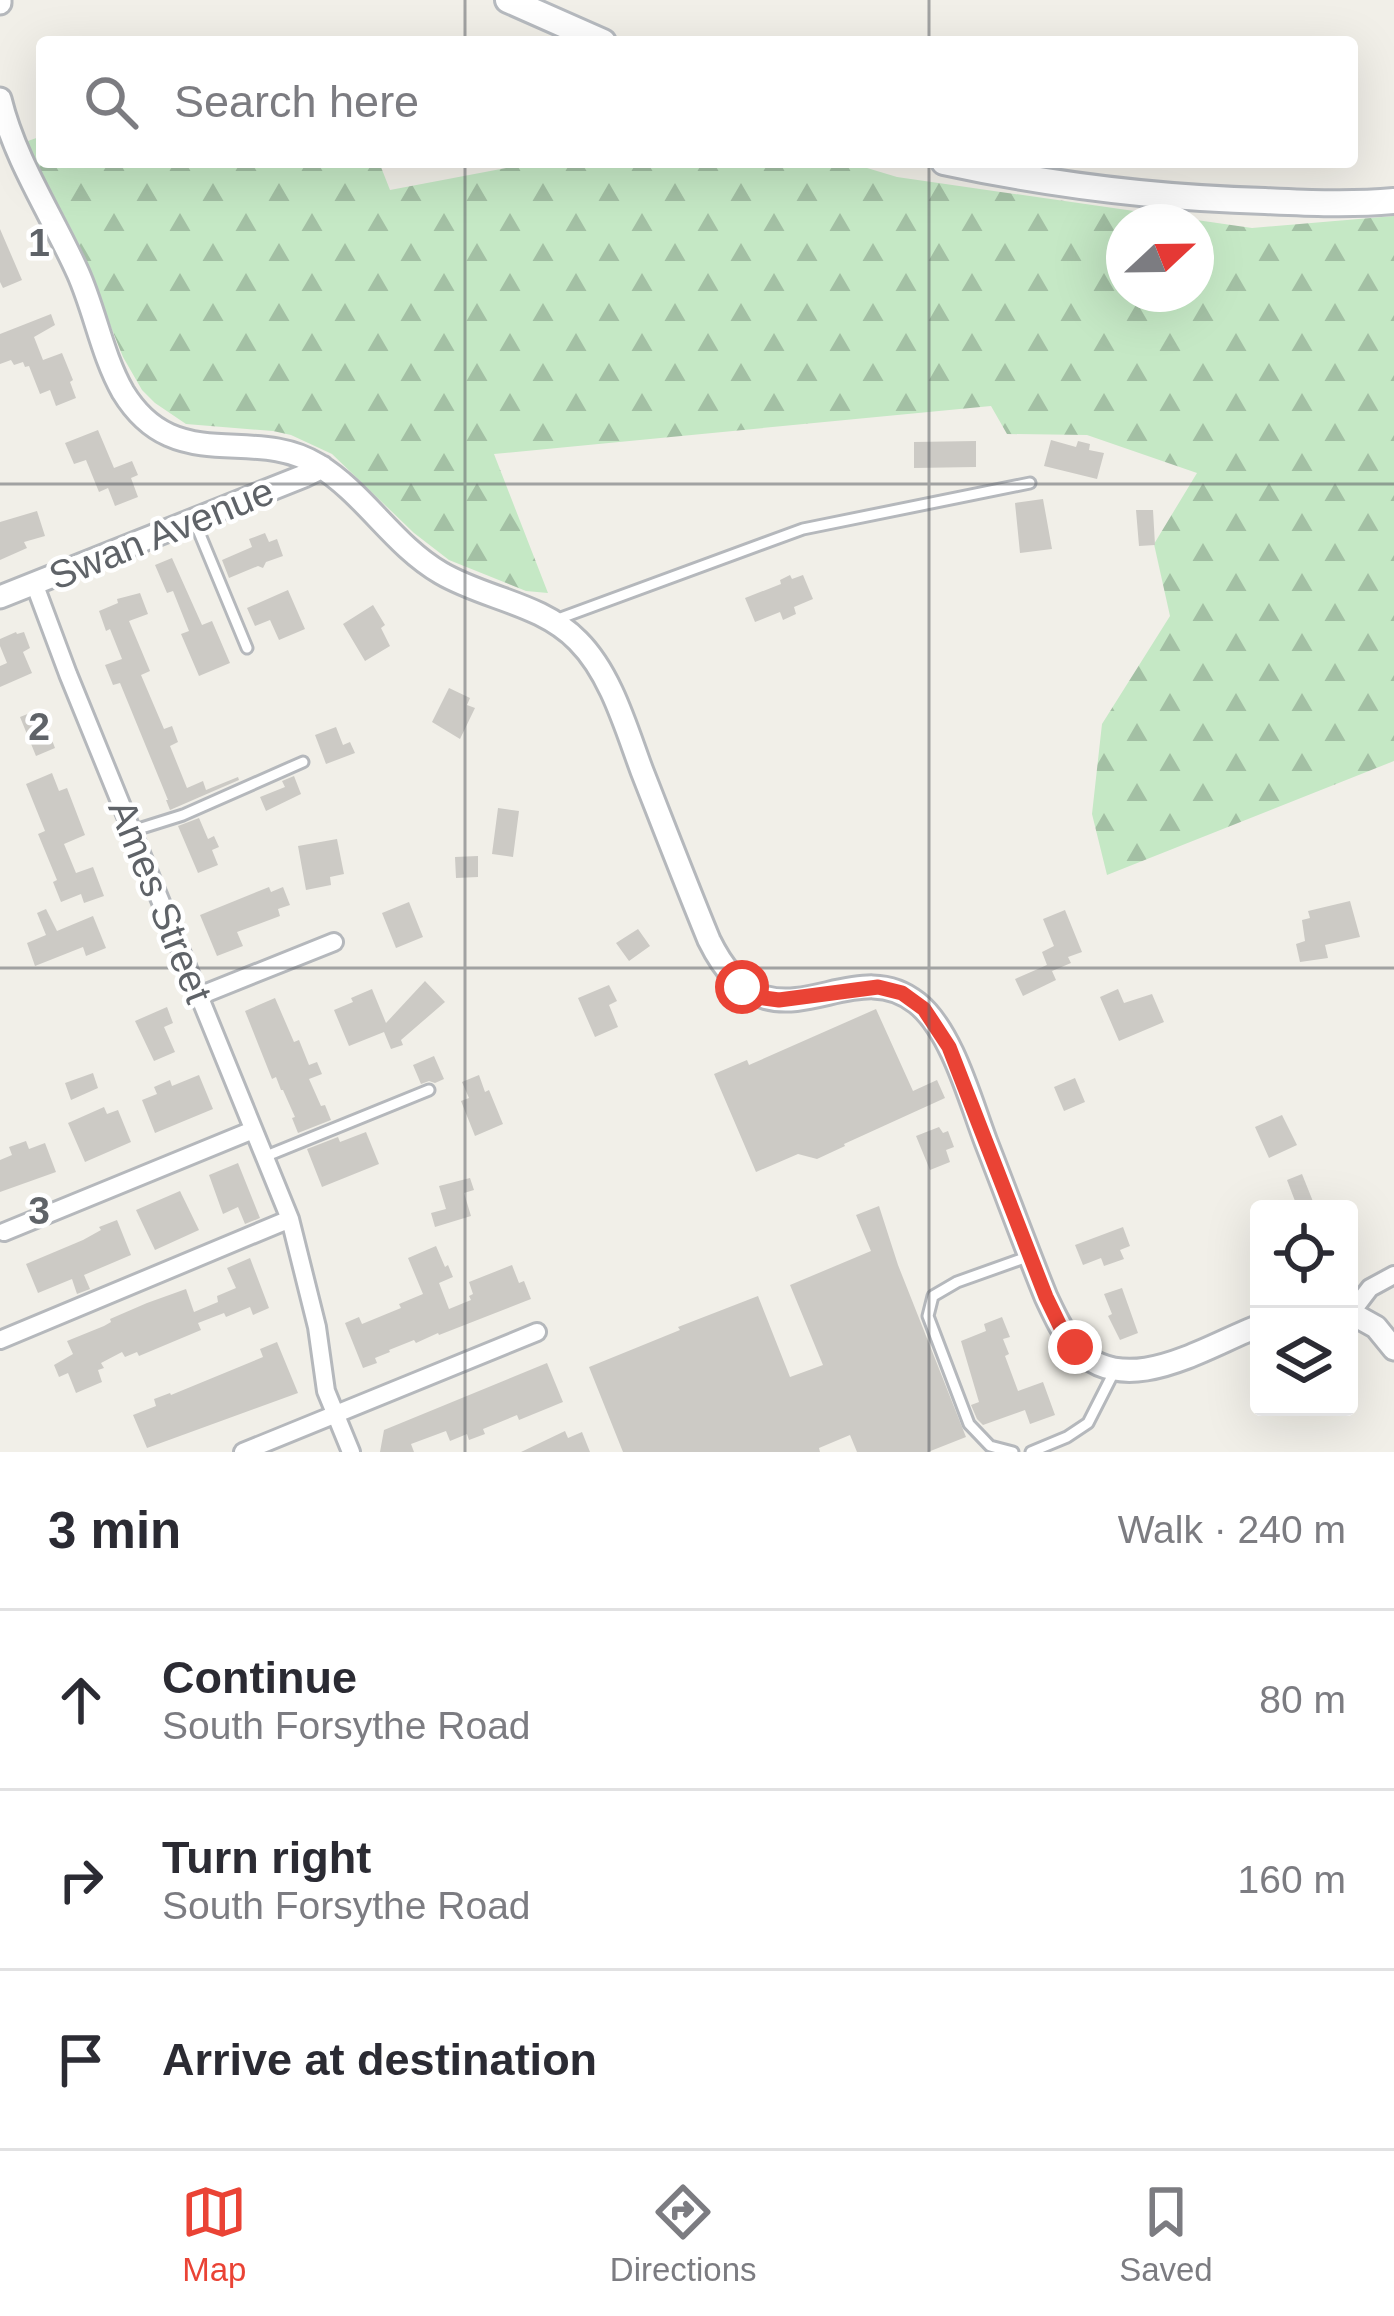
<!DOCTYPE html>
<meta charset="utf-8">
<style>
:root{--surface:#fff;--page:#f2f2f3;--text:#2b2b33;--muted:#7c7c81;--line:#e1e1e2;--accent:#ea4335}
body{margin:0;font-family:Helvetica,sans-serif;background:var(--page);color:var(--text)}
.controls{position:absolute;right:36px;bottom:36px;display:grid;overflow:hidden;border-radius:12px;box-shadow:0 12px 48px #0002}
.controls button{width:108px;height:108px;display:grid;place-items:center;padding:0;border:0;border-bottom:3px solid var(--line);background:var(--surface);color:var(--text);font:60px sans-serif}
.compass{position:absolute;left:1106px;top:204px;width:108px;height:108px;border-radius:50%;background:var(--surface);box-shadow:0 12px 48px #0002;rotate:68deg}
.stop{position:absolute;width:36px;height:36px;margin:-27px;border:9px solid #ea4335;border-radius:50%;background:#fff}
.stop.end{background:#ea4335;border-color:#fff;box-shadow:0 3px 12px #0008}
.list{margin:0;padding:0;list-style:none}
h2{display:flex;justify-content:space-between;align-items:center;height:156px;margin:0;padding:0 48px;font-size:51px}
h2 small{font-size:39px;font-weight:400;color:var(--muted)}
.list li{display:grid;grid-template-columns:78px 1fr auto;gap:36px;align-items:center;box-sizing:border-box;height:180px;padding:0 48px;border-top:3px solid var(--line)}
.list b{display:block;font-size:45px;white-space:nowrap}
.list p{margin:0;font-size:39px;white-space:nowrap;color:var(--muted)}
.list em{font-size:39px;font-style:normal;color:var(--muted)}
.icon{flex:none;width:66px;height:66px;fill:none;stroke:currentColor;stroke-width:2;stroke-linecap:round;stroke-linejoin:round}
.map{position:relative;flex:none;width:1394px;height:1452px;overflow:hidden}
.search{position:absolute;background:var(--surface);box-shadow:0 12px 48px #0002;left:36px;right:36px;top:36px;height:132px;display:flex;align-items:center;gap:30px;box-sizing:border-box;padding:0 42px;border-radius:12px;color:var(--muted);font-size:45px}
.sheet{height:696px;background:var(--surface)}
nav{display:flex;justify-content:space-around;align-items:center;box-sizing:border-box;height:168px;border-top:3px solid var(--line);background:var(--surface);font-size:33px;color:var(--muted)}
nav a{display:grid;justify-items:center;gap:6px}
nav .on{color:var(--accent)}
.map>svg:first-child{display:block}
</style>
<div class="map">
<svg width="1394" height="1452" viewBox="0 0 1394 1452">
<defs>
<pattern id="forest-firs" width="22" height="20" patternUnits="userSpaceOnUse" patternTransform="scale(3)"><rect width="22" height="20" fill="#c5e8c5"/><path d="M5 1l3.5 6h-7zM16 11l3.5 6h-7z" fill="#a3c0a4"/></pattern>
</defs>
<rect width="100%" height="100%" fill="#f1efe8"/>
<!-- forest -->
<path fill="url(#forest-firs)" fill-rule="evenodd" d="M42,136V162H379L390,190L537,162H847L897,177L1252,228L1394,216V761L1107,875L1092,814L1102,724L1170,616L1154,544L1197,473L1087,435L1007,434L991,406L494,454L548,593L526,591L449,560L414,533L332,454L291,435L273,431L186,424L155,403L142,390L123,357L80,250L25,142ZM1124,222H1196V294H1124Z"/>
<!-- building -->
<path fill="#cccac5" d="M0,229L22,280L3,288L0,282Z
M51,314L55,325L34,337L43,360L62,353L73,380L70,382L76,398L56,406L50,390L40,394L29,366L25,367L23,362L14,365L11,360L0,364V334Z
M98,430L114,468L132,461L138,475L131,478L138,497L115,506L108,488L99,492L86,460L74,464L65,443Z
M1051,440L1076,447L1078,441L1090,444L1089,450L1104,453L1097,479L1044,466Z
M976,441V467L914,468V442Z
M1043,499L1052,549L1020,553L1015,503Z
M1136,510H1153L1155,545L1139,546Z
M37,511L45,536L24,542L27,548L0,560V522Z
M265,533L269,542L277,539L283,556L266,562L263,568L258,566L229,578L222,560L252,547L249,539Z
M172,558L202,625L212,621L230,663L199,676L181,634L189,631L173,591L167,593L155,565Z
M790,575L792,579L803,575L813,599L794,607L796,614L783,620L780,612L755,622L745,598L781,584L780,580Z
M288,590L305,629L279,640L270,620L255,626L247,608Z
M140,593L148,614L129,621L150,671L141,675L164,729L172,726L178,742L170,746L187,788L203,781L206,790L238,777L239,780L170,810L166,800H168L120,683L113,685L105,665L122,659L110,629L106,631L99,611L118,603L117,599Z
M373,605L385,625L381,628L390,646L365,661L343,624Z
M16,632L17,634L24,632L30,648L23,652L32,673L0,687V666L7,663L0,646V639Z
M449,688L470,698L467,705L475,708L460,739L432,722Z
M40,709L55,748L36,756L20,717Z
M336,727L343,745L350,742L355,753L326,764L315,735Z
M52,773L59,791L67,788L85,835L64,844L76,873L93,867L104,896L84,903L81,894L61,902L53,882L57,880L38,834L45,831L26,784Z
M294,776L301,794L266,811L260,797L285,787L282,781Z
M498,808L519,811L513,857L492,854Z
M199,818L208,839L214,836L219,847L212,850L218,865L198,873L178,826Z
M337,839L344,874L330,877L331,885L306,890L298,846Z
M478,856V877L456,878L455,857Z
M269,887L271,892L283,887L290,905L278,909L280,916L237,932L243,946L217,956L200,915Z
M1350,901L1360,937L1325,945L1328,958L1300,962L1296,944L1305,941L1302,920L1310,918L1308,911Z
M409,902L423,937L396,948L382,913Z
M46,909L57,931L93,916L106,948L86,956L83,947L35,966L27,943L46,935L37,913Z
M1065,910L1082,952L1068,957L1071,963L1052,971L1056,980L1023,996L1015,979L1047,965L1042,952L1054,946L1043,919Z
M638,929L650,946L629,961L616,943Z
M425,981L445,1002L401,1040L403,1045L391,1049L384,1032L349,1046L334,1010L353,1002L351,998L372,989L386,1023Z
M609,985L617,1001L609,1005L618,1027L595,1037L578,998Z
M1118,989L1124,1003L1152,994L1164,1022L1119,1041L1100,997Z
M275,998L294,1042L299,1040L309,1065L317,1062L322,1074L309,1079L321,1106L325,1105L331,1120L298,1133L292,1118L295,1117L283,1090H281L276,1077L272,1079L245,1011Z
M167,1007L173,1023L164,1027L175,1052L154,1061L135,1021Z
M876,1009L913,1091L937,1080L945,1098L844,1144L845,1146L817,1159L798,1154L756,1172L714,1074L747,1060L749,1065Z
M434,1056L444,1079L435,1083L429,1081L421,1084L413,1065Z
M93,1073L98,1088L71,1100L65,1083Z
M199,1075L213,1109L155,1133L142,1100L157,1094L154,1087L170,1080L172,1086Z
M479,1075L485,1092L489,1090L503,1124L475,1136L461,1101L469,1098L462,1082Z
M1075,1078L1085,1102L1064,1111L1054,1087Z
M104,1107L107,1114L118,1110L131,1142L85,1162L68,1123Z
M1282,1115L1297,1145L1269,1158L1255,1127Z
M939,1127L943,1133L948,1131L954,1147L946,1150L950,1162L930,1170L916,1136Z
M366,1132L379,1164L322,1187L307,1149L338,1137L340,1142Z
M26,1141L29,1149L45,1143L56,1172L0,1192V1160L12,1155L9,1147Z
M238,1163L260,1218L245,1224L238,1207L223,1214L209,1175Z
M1302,1174L1316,1209H1298L1287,1180Z
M470,1178L474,1190L464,1193L471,1216L435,1227L431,1213L446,1209L439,1186Z
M180,1191L199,1230L155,1250L136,1210Z
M879,1206L898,1265L966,1437L928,1452H857L850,1435L819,1448L820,1452H623L589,1367L680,1330L678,1327L758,1296L790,1377L823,1365L790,1285L871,1251L856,1215Z
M117,1220L131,1255L84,1275L90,1289L77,1294L72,1279L38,1293L26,1264L83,1240L101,1230L99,1227Z
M1123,1227L1130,1246L1120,1250L1124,1259L1104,1266L1101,1258L1083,1265L1075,1245Z
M436,1246L445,1267L448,1265L453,1277L439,1283L449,1309L471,1300L469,1296L473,1294L469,1282L512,1265L519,1283L524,1281L531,1299L439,1335L438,1333L416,1343L414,1340L389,1350L390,1352L375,1358L377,1363L363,1368L345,1323L359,1317L362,1324L401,1308L399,1304L423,1294L408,1258Z
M250,1258L269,1308L253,1315L250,1307L226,1317L224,1313L198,1323L201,1330L139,1356L137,1352L125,1357L122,1352L101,1363L104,1368L98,1370L102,1382L76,1393L68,1373L59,1377L54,1365L73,1354L67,1341L104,1326L111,1322L110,1319L147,1303L186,1289L194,1312L218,1302L217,1296L236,1288L227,1268Z
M1122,1288L1138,1333L1120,1340L1108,1316L1112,1314L1104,1294Z
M1002,1317L1010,1337L1003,1339L1009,1354L1005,1356L1018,1391L1043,1382L1055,1415L1030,1424L1025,1410L983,1425L977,1419L971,1405L979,1402L961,1341L986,1331L984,1324Z
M277,1342L298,1393L147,1448L133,1415L156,1406L154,1399L170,1393L171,1395L263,1357L260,1349Z
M547,1363L563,1402L519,1420L517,1415L483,1429L485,1434L469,1440L467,1434L450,1441L446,1431L411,1444L414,1452H380L384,1430Z
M565,1431L568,1438L582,1432L590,1452H521Z"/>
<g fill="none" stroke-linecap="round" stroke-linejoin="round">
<!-- service casing -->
<g stroke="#b5b8bc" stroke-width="15">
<path id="service" d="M194,520L247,648
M558,619L803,529L1030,483
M132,831L183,815L303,762
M264,1157L429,1090
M1013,1452L990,1446L969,1424L928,1316L933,1296L957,1282L1030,1256
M1031,1452L1067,1437L1088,1423L1115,1370"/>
</g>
<!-- minor casing -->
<g stroke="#b5b8bc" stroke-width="22">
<path id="minor" d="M34,583L68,674L290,1219L317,1327L326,1391L351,1452
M199,996L334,942
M4,1232L253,1130
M1351,1313L1370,1288L1394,1275
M0,1340L290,1219
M243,1452L537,1332"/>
</g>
<!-- tertiary casing -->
<g stroke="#b5b8bc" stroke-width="27">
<path id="tertiary" d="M0,3V0
M0,99C15,161 52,215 78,273C95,311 102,355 123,392C134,410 149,426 169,435C216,456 270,435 318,465C365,494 393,545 441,573C485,599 541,603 578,641C611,674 626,728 642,771C664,827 686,884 709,940C770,1065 848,947 917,1003C952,1031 970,1100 986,1142C1006,1193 1025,1245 1046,1297C1054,1314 1062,1332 1074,1346C1124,1402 1204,1347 1259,1326
M0,597L304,476L322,467
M1349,1312L1376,1327L1394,1349"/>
</g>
<!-- secondary casing -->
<g stroke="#b6babf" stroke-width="30">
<path id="secondary" d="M508,0L603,42
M944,162C1050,185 1157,198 1265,201C1308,203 1351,205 1394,201"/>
</g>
<!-- service -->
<use href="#service" stroke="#fff" stroke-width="9"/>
<!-- minor -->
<use href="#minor" stroke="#fff" stroke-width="16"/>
<!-- tertiary -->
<use href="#tertiary" stroke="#fff" stroke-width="21"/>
<!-- secondary -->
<use href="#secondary" stroke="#fff" stroke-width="24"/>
</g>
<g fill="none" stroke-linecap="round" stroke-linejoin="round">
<!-- route -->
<path stroke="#ea4335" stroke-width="15" d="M742,987L764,998L779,1000L878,987L902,993L924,1009L949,1047L1046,1297L1061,1328L1075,1347"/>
</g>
<!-- grid -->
<path fill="none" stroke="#5f6368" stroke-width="3" stroke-opacity="0.55" d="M465,0V42M929,0V42M465,162V1452M929,162V1452M0,484H1394M0,968H1394"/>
<g text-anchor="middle" stroke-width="9" stroke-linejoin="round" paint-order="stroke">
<!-- street labels -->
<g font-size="39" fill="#5f6368" stroke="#fff">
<text transform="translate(161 533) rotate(-22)" y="14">Swan Avenue</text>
<text transform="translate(161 901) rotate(68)" y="14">Ames Street</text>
</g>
</g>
<g font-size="39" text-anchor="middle" font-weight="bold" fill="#5f6368" stroke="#fff" stroke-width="9" stroke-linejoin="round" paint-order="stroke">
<text x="39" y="256">1</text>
<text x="39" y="740">2</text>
<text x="39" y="1224">3</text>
</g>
</svg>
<div class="controls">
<button><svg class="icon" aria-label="locate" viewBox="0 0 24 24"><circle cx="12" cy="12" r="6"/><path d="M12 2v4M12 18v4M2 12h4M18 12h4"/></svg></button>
<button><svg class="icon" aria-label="layers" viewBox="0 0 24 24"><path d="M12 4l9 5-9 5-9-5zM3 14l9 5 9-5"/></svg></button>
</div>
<svg class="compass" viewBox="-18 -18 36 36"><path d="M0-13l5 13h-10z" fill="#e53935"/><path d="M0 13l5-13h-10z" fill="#7c7c81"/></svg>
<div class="stop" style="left:742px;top:987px"></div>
<div class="stop end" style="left:1075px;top:1347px"></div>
<div class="search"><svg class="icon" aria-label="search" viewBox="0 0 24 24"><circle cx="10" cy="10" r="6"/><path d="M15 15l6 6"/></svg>Search here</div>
</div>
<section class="sheet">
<h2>3 min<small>Walk · 240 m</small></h2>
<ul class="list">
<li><svg class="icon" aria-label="ahead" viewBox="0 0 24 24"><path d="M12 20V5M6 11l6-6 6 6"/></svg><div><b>Continue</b><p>South Forsythe Road</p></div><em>80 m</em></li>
<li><svg class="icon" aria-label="right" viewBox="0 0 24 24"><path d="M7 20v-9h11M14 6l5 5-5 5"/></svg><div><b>Turn right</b><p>South Forsythe Road</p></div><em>160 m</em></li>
<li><svg class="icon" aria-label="arrive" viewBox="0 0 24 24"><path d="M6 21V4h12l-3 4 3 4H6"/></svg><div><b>Arrive at destination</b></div></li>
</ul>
</section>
<nav>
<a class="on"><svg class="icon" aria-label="map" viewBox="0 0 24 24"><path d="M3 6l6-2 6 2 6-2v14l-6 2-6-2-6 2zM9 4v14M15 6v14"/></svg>Map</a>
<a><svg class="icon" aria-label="directions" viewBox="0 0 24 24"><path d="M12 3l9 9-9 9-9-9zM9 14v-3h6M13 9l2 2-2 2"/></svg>Directions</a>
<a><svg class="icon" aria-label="saved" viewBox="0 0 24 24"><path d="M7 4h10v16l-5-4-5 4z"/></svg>Saved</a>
</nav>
